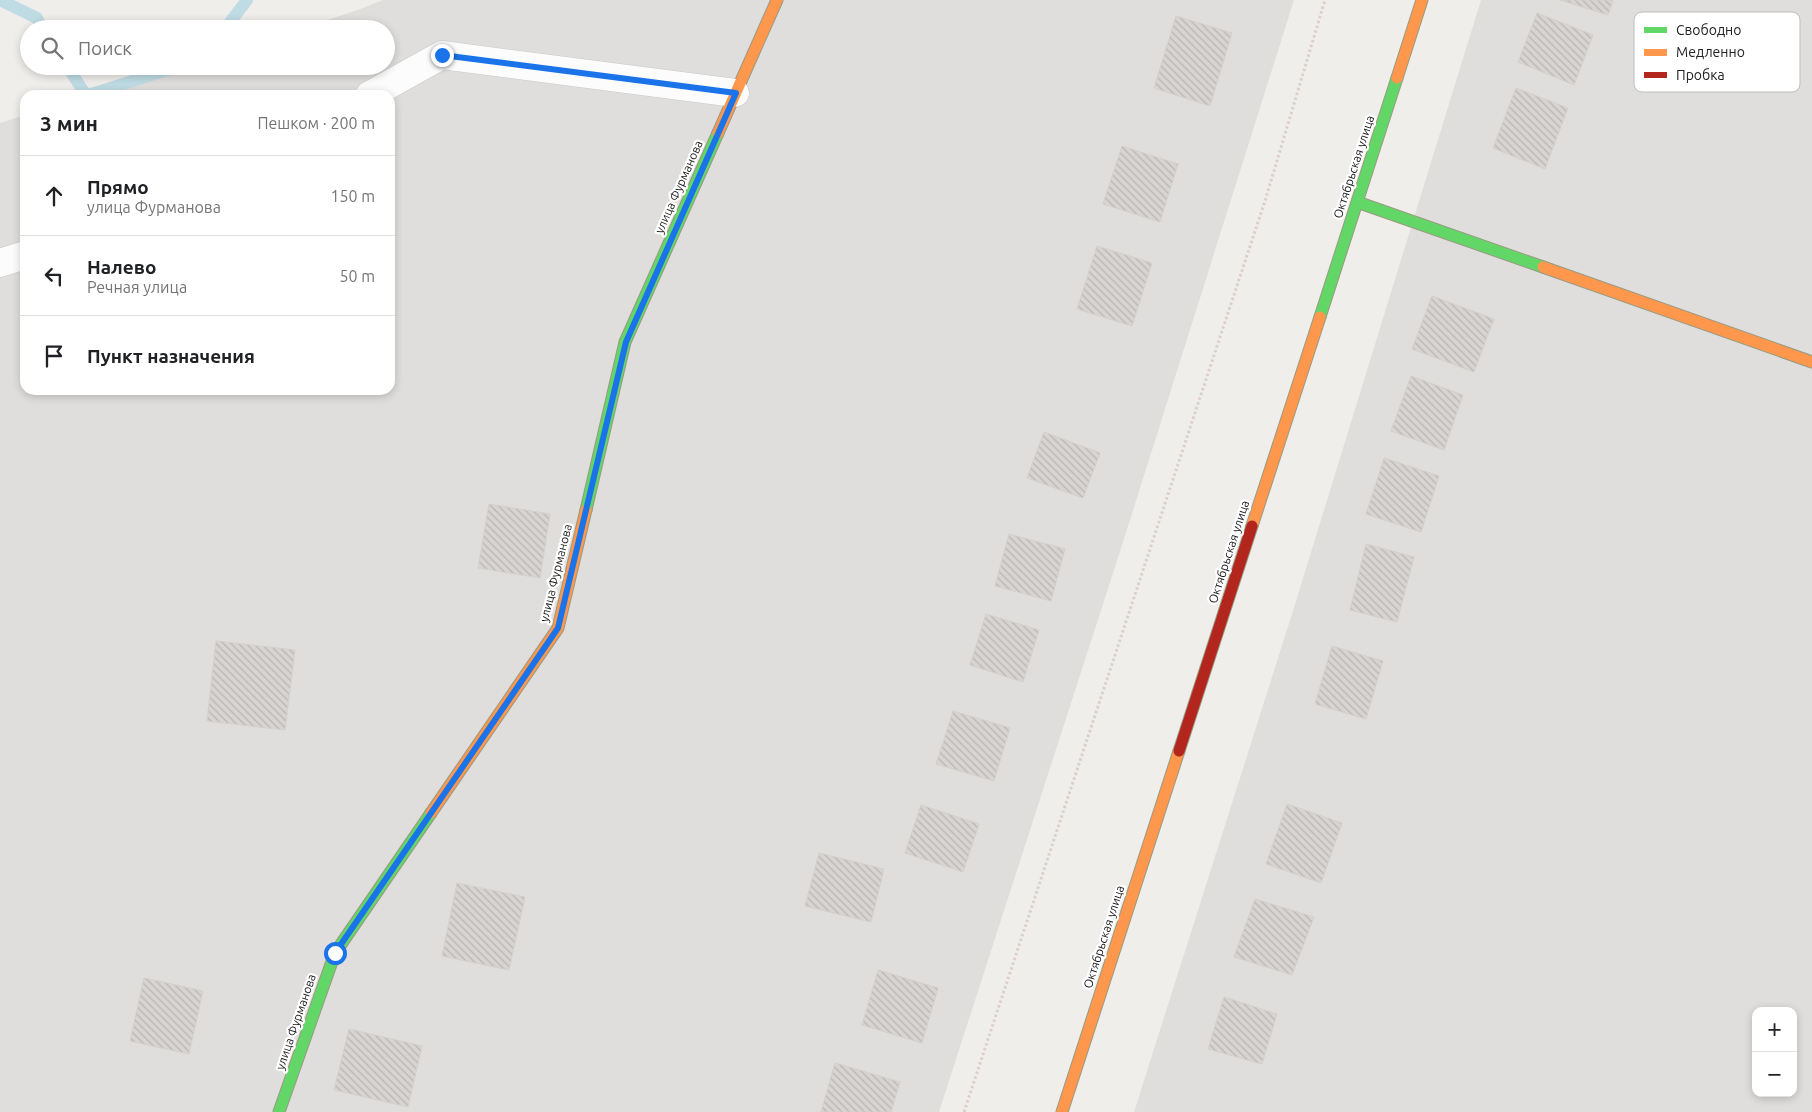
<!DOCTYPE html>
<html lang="ru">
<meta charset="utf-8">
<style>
:root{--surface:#fff;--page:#f2f2f2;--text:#202124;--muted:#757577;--line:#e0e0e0}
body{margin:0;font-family:Ubuntu,sans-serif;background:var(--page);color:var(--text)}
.controls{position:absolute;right:15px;bottom:15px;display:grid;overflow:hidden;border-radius:10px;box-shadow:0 2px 8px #0003}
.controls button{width:45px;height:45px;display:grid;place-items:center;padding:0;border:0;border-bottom:1px solid var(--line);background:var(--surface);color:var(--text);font:25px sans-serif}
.stop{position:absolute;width:15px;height:15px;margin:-11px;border:4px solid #1a73e8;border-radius:50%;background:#fff}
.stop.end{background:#1a73e8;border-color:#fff;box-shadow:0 1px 5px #0008}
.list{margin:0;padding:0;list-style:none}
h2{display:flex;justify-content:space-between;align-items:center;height:65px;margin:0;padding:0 20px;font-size:21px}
h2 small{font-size:16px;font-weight:400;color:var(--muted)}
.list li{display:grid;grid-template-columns:32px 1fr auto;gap:15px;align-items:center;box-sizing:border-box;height:80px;padding:0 20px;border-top:1px solid var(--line)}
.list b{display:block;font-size:19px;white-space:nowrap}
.list p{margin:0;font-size:16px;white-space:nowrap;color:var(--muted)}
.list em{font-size:16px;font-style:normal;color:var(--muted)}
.icon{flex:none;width:28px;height:28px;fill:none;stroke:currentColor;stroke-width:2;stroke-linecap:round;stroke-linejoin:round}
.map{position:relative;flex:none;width:1812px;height:1112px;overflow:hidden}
.search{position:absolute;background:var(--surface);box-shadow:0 2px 8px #0003;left:20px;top:20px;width:375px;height:55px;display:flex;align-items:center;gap:12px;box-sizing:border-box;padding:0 18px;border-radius:28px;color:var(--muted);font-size:19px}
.panel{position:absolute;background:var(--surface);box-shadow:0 2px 8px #0003;left:20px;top:90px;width:375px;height:305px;border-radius:15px}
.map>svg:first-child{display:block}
</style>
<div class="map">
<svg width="1812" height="1112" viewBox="0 0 1812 1112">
<defs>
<pattern id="building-back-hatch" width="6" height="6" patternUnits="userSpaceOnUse" patternTransform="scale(1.25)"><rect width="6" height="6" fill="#d7d4d2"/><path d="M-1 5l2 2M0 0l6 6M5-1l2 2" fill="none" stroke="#b8b6b4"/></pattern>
</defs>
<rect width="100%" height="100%" fill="#f0eeeb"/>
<!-- residential -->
<path fill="#dfdedc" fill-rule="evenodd" d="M383,0H1294L1124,539L939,1112H0V123L25,115V390H390V95H88L180,66H386V29H299L358,10Z
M1481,0H1812V1112H1134L1292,614ZM1756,1011H1793V1093H1756Z"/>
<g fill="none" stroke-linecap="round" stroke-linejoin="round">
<!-- stream -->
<path stroke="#bfdbe3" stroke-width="12" d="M0,0L37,18L43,29
M225,29L247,0
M67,66L86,95
M88,95L180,66"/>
</g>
<!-- building -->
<path fill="url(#building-back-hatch)" stroke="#d3d0cc" d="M1560,0H1613L1608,15Z
M1537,13L1593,35L1574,85L1518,62Z
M1176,16L1232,33L1210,106L1154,88Z
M1516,88L1568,108L1545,169L1493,148Z
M1122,146L1178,164L1160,222L1103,204Z
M1097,246L1152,263L1132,326L1077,309Z
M1432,296L1494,319L1474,372L1412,349Z
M1411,376L1463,395L1444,450L1391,431Z
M1044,432L1100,453L1083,498L1027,478Z
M1384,458L1439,476L1421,532L1366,514Z
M489,504L550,514L540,578L478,568Z
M1009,534L1065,549L1051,601L995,586Z
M1366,544L1414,557L1397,622L1350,610Z
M986,614L1039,630L1023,682L970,665Z
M216,641L295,650L285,730L207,721Z
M1332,646L1383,661L1366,719L1315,704Z
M953,711L1010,728L994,781L936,764Z
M1287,804L1342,823L1321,883L1266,864Z
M921,805L979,824L963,872L905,853Z
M819,853L884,869L871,922L805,906Z
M457,883L525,897L509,970L442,956Z
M1255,899L1314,917L1292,975L1234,957Z
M878,970L938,988L922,1043L862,1025Z
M144,978L203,991L189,1054L130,1041Z
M1224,997L1277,1014L1262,1064L1208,1049Z
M349,1029L422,1046L408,1107L334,1090Z
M835,1063L900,1082L891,1112H821Z"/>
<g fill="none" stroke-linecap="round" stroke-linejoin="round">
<!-- street casing -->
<g stroke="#c9c8c7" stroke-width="29">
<path id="street" d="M370,95L442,55L735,93
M0,263L25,255"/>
</g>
<!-- fast casing -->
<g stroke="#999a82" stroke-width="13">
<path id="fast" d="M1357,202L1543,267
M1320,317L1397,78
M586,510L625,342L718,133
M279,1112L335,953L431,813"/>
</g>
<!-- slow casing -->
<g stroke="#999a82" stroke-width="13">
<path id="slow" d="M1397,78L1422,0
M718,133L777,0
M1543,267L1812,362
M1252,526L1320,317
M431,813L558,628L586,510
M1062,1112L1179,751"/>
</g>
<!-- jam casing -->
<g stroke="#999a82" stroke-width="13">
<path id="jam" d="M1179,751L1252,526"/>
</g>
<!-- path -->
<path stroke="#dccecd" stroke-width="3" stroke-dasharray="2.5 2.5" stroke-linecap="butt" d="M964,1112L1265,201L1325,0"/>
<!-- street -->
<use href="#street" stroke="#fdfcfc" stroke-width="28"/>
<!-- fast -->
<use href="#fast" stroke="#63d668" stroke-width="11"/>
<!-- slow -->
<use href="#slow" stroke="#ff974d" stroke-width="11"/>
<!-- jam -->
<use href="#jam" stroke="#b3261e" stroke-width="11"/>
</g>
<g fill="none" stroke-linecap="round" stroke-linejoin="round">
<!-- route -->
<path stroke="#1a73e8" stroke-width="6" d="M335,953L558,628L626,342L736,93L442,55"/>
</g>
<g text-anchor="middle" stroke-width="4.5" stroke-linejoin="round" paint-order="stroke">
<!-- street labels -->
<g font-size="12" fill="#222" stroke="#fff">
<text transform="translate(1354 167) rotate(-72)" y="4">Октябрьская улица</text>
<text transform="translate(679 187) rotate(-66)" y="4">улица Фурманова</text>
<text transform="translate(1229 552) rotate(-72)" y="4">Октябрьская улица</text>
<text transform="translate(556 573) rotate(-76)" y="4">улица Фурманова</text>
<text transform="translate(1104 937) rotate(-72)" y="4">Октябрьская улица</text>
<text transform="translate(296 1022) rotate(-71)" y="4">улица Фурманова</text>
</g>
</g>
<!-- legend -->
<rect x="1634" y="12" width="166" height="80" rx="8" fill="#fff" stroke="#bdbdbd" stroke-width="1"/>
<rect x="1644" y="27" width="23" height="6" fill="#63d668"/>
<rect x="1644" y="49" width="23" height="7" fill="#ff974d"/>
<rect x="1644" y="72" width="23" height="6" fill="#b3261e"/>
<g font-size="14" fill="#222">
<text x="1676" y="35">Свободно</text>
<text x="1676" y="57">Медленно</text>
<text x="1676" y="80">Пробка</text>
</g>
</svg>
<div class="controls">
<button>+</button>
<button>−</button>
</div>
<div class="stop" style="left:335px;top:953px"></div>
<div class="stop end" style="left:442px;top:55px"></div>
<div class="search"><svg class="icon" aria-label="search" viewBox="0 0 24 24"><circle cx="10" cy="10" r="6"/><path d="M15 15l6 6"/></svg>Поиск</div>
<section class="panel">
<h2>3 мин<small>Пешком · 200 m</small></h2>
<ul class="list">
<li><svg class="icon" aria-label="ahead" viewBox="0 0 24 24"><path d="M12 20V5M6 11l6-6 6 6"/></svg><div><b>Прямо</b><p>улица Фурманова</p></div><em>150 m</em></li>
<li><svg class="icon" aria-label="left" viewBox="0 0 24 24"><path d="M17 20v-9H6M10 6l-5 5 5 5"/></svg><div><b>Налево</b><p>Речная улица</p></div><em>50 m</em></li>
<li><svg class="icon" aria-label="arrive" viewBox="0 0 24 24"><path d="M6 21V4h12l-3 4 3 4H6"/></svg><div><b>Пункт назначения</b></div></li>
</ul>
</section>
</div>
